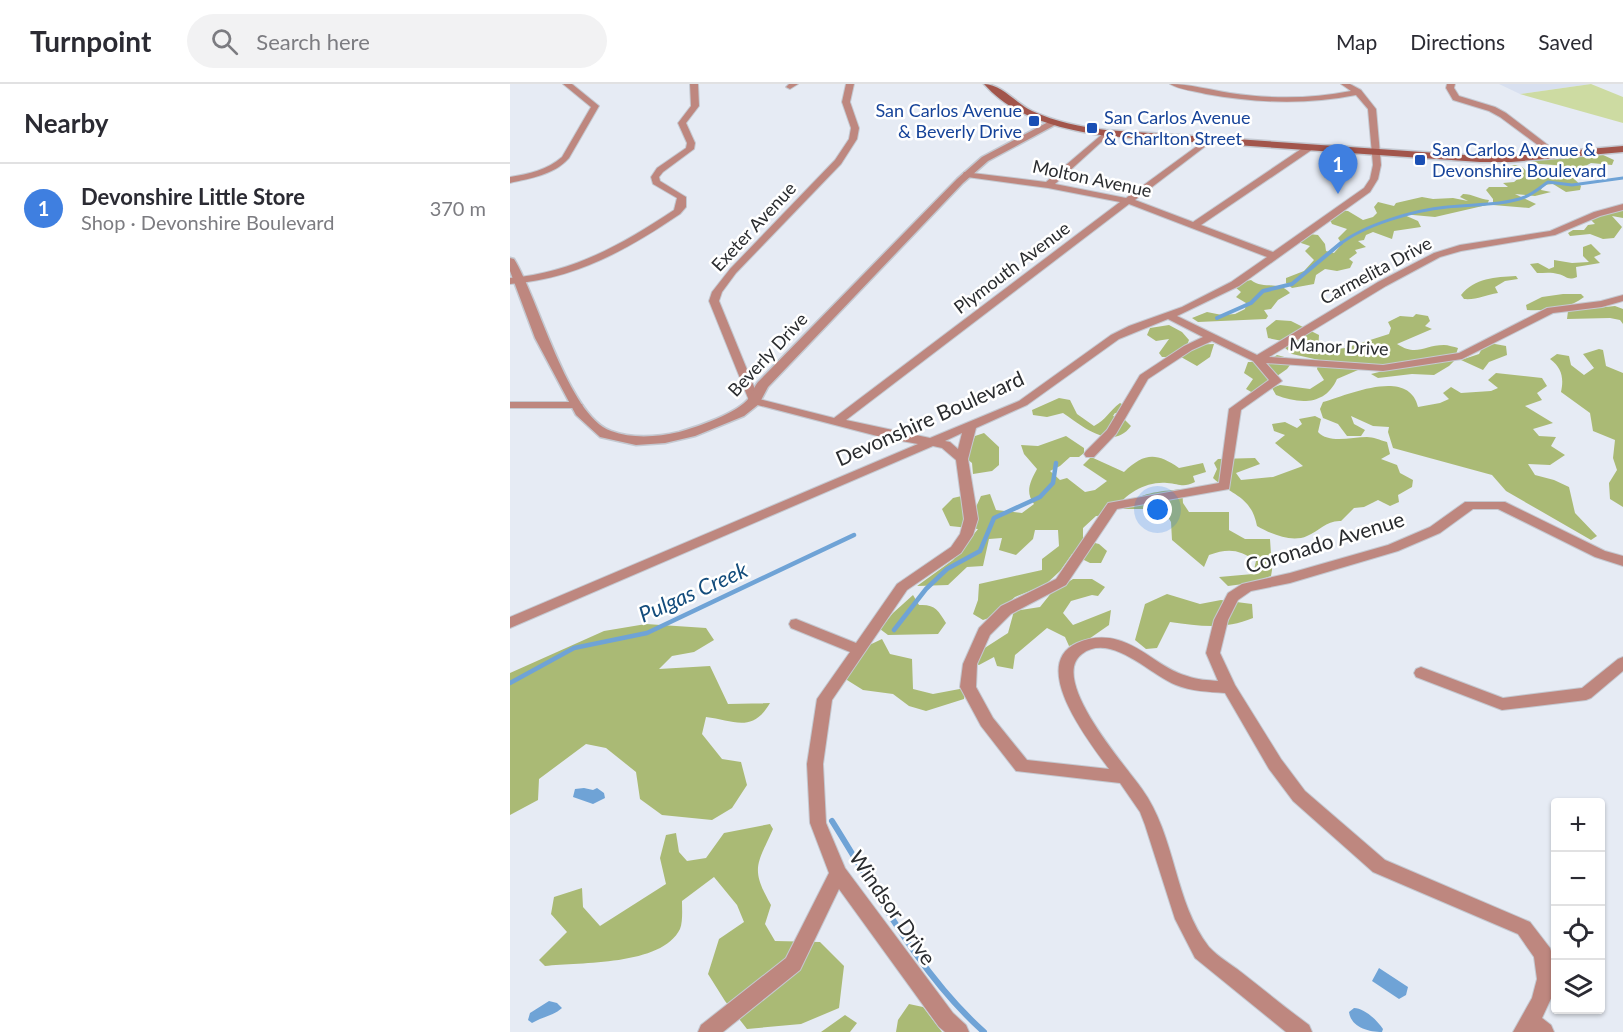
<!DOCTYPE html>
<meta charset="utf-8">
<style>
:root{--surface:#fff;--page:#f2f2f3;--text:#2b2b33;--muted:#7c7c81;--line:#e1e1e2;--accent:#7c8430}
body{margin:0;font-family:Lato,sans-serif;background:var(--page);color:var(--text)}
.controls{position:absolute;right:18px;bottom:18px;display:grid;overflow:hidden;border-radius:6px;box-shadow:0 2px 4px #0004}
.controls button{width:54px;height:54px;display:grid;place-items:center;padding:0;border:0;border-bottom:2px solid var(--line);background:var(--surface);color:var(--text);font:30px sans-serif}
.you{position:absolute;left:648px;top:426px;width:21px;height:21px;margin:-15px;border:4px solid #fff;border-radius:50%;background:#1a73e8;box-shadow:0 0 0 9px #1a73e833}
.badge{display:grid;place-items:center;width:39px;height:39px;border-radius:50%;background:var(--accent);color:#fff;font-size:20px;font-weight:700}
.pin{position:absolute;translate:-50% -50px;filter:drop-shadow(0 2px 3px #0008)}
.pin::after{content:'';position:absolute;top:32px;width:21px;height:18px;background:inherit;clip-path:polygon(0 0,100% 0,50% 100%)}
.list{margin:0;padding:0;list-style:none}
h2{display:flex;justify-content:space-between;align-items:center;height:78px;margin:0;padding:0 24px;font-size:26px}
h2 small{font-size:20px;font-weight:400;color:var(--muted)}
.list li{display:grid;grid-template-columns:39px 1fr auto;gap:18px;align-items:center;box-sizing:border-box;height:90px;padding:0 24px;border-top:2px solid var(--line)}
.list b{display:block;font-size:22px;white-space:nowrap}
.list p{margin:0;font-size:20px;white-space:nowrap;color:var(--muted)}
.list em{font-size:20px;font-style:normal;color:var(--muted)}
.icon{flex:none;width:33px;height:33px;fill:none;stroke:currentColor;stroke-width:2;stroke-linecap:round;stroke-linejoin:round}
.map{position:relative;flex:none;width:1113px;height:948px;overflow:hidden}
header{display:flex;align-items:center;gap:36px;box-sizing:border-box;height:84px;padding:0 30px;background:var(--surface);border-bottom:2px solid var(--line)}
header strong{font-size:28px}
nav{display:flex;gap:33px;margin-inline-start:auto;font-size:21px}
.search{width:420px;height:54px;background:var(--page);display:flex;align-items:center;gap:15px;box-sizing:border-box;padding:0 21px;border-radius:33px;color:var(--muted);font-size:22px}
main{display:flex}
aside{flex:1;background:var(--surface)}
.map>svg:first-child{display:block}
</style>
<header>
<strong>Turnpoint</strong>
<div class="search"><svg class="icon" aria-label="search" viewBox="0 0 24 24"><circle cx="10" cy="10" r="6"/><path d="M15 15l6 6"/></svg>Search here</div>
<nav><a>Map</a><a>Directions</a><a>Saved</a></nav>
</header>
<main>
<aside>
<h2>Nearby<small></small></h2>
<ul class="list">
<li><span class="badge" style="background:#3f7fe0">1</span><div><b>Devonshire Little Store</b><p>Shop · Devonshire Boulevard</p></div><em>370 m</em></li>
</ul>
</aside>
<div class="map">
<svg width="1113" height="948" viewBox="0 0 1113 948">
<rect width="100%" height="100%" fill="#e6ebf4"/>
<!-- built -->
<path fill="#d8e0f0" d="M989,0H1081L1010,10Z"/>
<!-- green -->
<path fill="#cddba2" d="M1081,0L1113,13V39L1010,10Z"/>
<!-- forest -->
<path fill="#aaba75" d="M1091,70L1104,76L1102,81L1081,79L1070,85L1061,86L1044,81L1017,79L1024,76Z
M1006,81L1012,83L1022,92L1041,93L1036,85C1050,85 1061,90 1071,102L1070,106L1056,108L1043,100L1033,101L1031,106L1041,108L1025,112L1005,110L1026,120L1019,124L983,121V115L976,106L979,103H998L993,99L1004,98L1010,93L1000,82Z
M953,110C963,110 969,115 979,116L977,121L925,133L892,130L908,137L911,143L884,147L882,155L863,148L856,151L854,156L848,157L856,163L845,166L847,169L839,175L843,178L840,184L827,187L815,185L806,191L804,200L782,204L776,199V194L794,187L804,176L795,167L800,162L791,159L790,155L799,150L808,151L815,160L816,167L824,169L832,160L828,154L837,145L822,140L820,136L826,126L838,127L853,136L863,133L867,129L864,123L868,118L884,122L886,119L912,113L923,115L943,114L958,117L950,113Z
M1113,126V134L1102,132L1112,143L1104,154L1093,155L1080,150L1060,152L1058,149L1063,146H1074L1078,141L1085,140L1080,135L1087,131Z
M1081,160L1091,170L1084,173L1090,179L1066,183L1067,193C1057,197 1057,192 1048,190C1042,188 1034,189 1027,189L1020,180L1028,179L1039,185L1044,183V176L1062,179L1079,178L1073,172V163Z
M1006,192L1008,195L995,197L985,203L988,209C975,211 967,216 954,215L951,211C965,194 985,193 1006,192Z
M741,196C753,206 769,196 780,209L768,216L761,225L754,226L758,232L756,235L688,238L682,234L697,228L712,231L725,230L735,225L736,219L726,213L731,208L725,203L732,198Z
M1053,210H1071L1074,213C1059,225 1035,227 1017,226L1016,221L1032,213Z
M1105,222L1113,225V240L1110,236L1100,234L1057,235L1058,227Z
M906,230L918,232L920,237L915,242L922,245L887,260C907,273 914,261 934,261C938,261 944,263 948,264L944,277L939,282L924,291L902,290L868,294L861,290L877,286L875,280H862L827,295C815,322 789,320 766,311L762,304L770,301L800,305L814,296L807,285L809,276L782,270L774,263L777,258L758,254L756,244L766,236L781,237L809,251L808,268L835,264L879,250L881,244L878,238L890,232L903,233Z
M659,241L672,248L679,256L677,261L704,260L700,273L687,282L671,273H652L649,269L659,255L646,257L637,251L640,244Z
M985,260L996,262L997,271L979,278L973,286L951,276L969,270L974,261Z
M1089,265L1093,266L1096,282L1113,289V423L1100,415L1099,399L1107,386L1103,374L1105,356L1083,347L1080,329L1051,308C1054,294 1052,284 1040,275L1047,270L1059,272L1061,281L1074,291L1084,284L1073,270Z
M767,271L778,274L780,281L777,285L743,309L736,305L743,295L734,289L738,278H756Z
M986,289L1032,294L1037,302L1027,309L1032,316L1015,322L1043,339L1023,345L1029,352L1046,353L1041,362L1055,371L1040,381L1018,380L1025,391L1044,396L1059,403L1065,429L1087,452L1081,456L996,407L982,391L883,364L878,348L879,343L863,342L841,332L844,340L855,346L851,352H837L828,340L813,334L810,325L813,318C838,311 899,283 908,323L930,319L939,315L933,309L941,303L951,309L981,307L988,304L978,296Z
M549,314L560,316L567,330L584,342C596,336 599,327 610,319L619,324L617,331L605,329L603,332L615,336L621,342C602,368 572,342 553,329L537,333L523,331L522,326Z
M805,332L811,335L808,348C819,360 842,353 857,353C863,353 870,356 877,358L880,370L871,375L887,381L890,389L903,396L902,403L888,411L889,418L880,422L868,416L854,423L844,424L831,437C817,436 809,447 797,452C782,459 761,450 747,442C741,412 724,413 703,394L707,385L704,379L708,375L745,374L750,380L726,389L731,396L763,393L793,382L765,359L775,351L764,347L762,340L775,338L787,344L792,340L789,335Z
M474,349L489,363V381L482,387L463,390L462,379L457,375L465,352Z
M556,352L574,364V369L569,373H560L550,382L540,387L550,396L557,394L575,408L585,406L597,397L573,381L581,373L614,388C634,369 646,368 669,384L693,379L696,388L683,392L685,398C673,404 670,400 657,399C634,397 612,412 601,431L586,432L573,444V456L589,460L597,467L591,479H580L562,470L550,487L535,501L505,513L482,533L473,536L463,530L468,516L469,500L532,486V475L549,462L548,446H525L523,455L506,471L489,466L492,454L479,455L473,482L457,483L438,501L407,502L443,476L468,445L440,442L432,425L443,414L456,411L466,423L471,412L480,410L486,426L512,429L524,420C515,408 520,398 527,385L514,370L511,361L528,362Z
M672,405L673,419L679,428H719V446L735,455H760L762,486L761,492L741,499L718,502L709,493L743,490L746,477C729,465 718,464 699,471L694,483L662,456L661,438L653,425H613C631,407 648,408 672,405Z
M563,495H582L595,503L588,512L582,511L561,517L553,529L563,541L601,526L599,541L576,557L559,562L555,553L537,544L505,571L503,585L487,582L484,573L469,581L456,576L498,549L504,527L530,523L542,508Z
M657,510L690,520L711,516L742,520L743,534C714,546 690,542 660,538L647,564L636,565L625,556L635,520Z
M403,511L409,521C425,520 428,526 436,539L428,550L378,551L370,545L383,529Z
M136,540L196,544L204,556L184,568L162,572L149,585L200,582L218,620L260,619C242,650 223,636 196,633L192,650L212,675L231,678L237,701L222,724L202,736L152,731L130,715L126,688L96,664L76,660L29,695L28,716L0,731V589L94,547Z
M372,555L380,570L402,575L403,605L423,610L455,604L454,615L416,627L399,622L383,610L353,606L337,596L332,581L353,564Z
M260,740L263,745C247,781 240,784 261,821L255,840L265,857L310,858L334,882L329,924L291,940L237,945L215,917L198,890L209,855L234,838L227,821L204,793L172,817C172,825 173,838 170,845C152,882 70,878 35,882L29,876L57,848L41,830L44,813L72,804L73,823L90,842L156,800L150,774L156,751L166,749L169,768L177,777L196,774L214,749Z
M399,920L413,923L432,948H386L388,936Z
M335,931L347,939L340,948H311Z"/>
<!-- water -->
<path fill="#6fa3d6" d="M74,704L83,706L87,704L94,709L95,714L83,720L63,713L65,705Z
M869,884L898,903L896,911L889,915L862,897Z
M39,917L47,919L52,924C43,932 32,933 22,939L18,936L20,929Z
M844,924C854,924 867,936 873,945L872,948C858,948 841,943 839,928Z"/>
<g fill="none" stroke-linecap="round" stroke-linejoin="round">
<!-- stream-far3 -->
<path stroke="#6fa3d6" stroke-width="3" d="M829,161C853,141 905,126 937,123C962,120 991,122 1015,113C1023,110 1031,103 1038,98L1062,101L1113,94"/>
<!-- stream-far2 -->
<path stroke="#6fa3d6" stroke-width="4" d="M707,234L741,219L753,207L782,200L831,159"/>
<!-- stream-far1 -->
<path stroke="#6fa3d6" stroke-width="4.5" d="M384,546L416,505L437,485L470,467L484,434L530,413L543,399L546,379
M0,599L64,564L137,549L344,451"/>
<!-- stream -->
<path stroke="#6fa3d6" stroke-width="6" d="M322,737C368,810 409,890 474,948"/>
<!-- minor casing -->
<g stroke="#c4c9d1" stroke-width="2">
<path id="minor" d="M53,0H62L89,22L59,74C44,91 21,94 0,99V93C19,90 37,86 52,73L81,23Z
M180,0H188L189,22L176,39L185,59L184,65L153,88L149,93L150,97L176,113V123L170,130C117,166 65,195 0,200V194C62,189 113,160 164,126L167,114L143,100L141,93L147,84L176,64L177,59L168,39L181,22Z
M279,0H288L280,5L276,3Z
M336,0H344L340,18L349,44L347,55L331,80L226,189L212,208L209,217L249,315L324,334L610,118L538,104L457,93L453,90L454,88L536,98L596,47L600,49L599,51L545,100L616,114L698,54H701V58L625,116L683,138L797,61H803V65L691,141L763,168L854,104L860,95L863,81L858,25L846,11C796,21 746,19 696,10C685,7 670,6 660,0C680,0 700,6 720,9C760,15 801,15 841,7L831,0H840L851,6L866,25L871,81L868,95L860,108L729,202L667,232L747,271L868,198L924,169L950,161L1040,147L1084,128L1113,120V126L1090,132L1045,151L951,167L930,173L876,202L759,273L873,281L949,269L1037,224L1091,217L1113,211V217L1092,223L1043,229L952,275L873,287L756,279L772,297L731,326L719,405L607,425L556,501L501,530L480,551L467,580L466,603L483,634L517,676L599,685C580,659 518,581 567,559C581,553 594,552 608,556C633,563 652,585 677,592C687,596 698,596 708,597L696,569L704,536L718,509L732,500L780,489L878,461L920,443L955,418H995L1095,467L1113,472V482L1085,473L988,425H963L930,449L888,467L780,499L741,507L728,516L718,536L710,569L725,601L771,675L795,707L875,776L1020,838L1040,864L1046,882L1044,908L1032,934L1041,941L1044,948H1003L1022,914L1027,895L1024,873L1008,850L863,788L783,717L759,685L715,609C698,608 681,607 666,601C640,591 601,548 572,570C538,595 616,682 632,705C666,752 664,818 699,863C708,873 721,880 731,888C754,906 776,924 799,941L802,948H776L685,874L665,835L635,741L630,728L610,699L506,687L471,642L450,603L453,580L469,544L491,522L546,495L598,419L709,399L719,325L759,296L743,277L702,257L682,266L638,295L606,350L584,373H576L574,370L576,367L597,346L630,291L674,262L693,253L658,235L609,255L517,321L466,344L458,375L468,435L463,451L451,469L397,506L322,616L313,680L316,739L335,784L443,929L456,941L459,948H435L429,943L329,805L290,886L213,948H188L191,941L276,874L319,789L300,739L297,680L307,615L340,568L281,544L279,540L281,536L286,535L346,559L387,500L441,463L450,450L454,435L446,376L432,364L423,362L0,544V533L408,360L375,354L240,319L199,217L202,208L220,185L325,76L339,55L341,44L332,18ZM619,120L757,173L721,198L672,223L619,242L601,251L509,317L420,354L336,336ZM452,349L448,365L440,358L435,357Z
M937,0H945L944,4L949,12L985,23L996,29L1051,71L1044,73L990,33L979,27L943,16L936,4Z
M0,318H67L73,321L67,324H0Z
M1113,573V587L1081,614L1076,616L992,626L906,593L904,589L906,585L911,583L993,614L1072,604L1108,575Z"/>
</g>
<!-- tertiary casing -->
<g stroke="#c4c9d1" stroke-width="3">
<path id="tertiary" d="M542,36L546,39L545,41L478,77L453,99L258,303L249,320L234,332L185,352L155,359L126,361L90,353L66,331L25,254L0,187V174L4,175C28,213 58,332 101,347C123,355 147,353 169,348C187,343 228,329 239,314C242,310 244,303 248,298L447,95L472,73Z"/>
</g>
<!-- secondary casing -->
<g stroke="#c4c9d1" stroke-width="3">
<path id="secondary" d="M474,0C491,0 507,20 522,27C546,38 571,43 596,46L970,72H1001L1113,62V68L1001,78H970L596,52C552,45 505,35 474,0Z"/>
</g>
<!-- minor -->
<use href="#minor" fill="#be877f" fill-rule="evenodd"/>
<!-- tertiary -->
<use href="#tertiary" fill="#be877f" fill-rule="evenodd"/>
<!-- secondary -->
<use href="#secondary" fill="#a2554b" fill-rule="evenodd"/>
</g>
<!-- markers -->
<g fill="#1a4fb4" stroke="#fff" stroke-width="2">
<rect x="518" y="31" width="12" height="12" rx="3"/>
<rect x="576" y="38" width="12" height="12" rx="3"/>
<rect x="904" y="70" width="12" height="12" rx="3"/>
</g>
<g text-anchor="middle" stroke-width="5" stroke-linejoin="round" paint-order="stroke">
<!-- far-transit labels -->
<g font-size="18" fill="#164399" stroke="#fff" text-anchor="start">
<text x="512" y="33" text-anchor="end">San Carlos Avenue<tspan x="512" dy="21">&amp; Beverly Drive</tspan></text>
<text x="594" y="40">San Carlos Avenue<tspan x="594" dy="21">&amp; Charlton Street</tspan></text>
<text x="922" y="72">San Carlos Avenue &amp;<tspan x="922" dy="21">Devonshire Boulevard</tspan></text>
</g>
<!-- far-street labels -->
<g font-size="18" fill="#2a2c2f" stroke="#fff">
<text transform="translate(582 95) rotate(12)" y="6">Molton Avenue</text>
<text transform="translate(244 143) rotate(-47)" y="6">Exeter Avenue</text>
<text transform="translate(502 184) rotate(-37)" y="6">Plymouth Avenue</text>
<text transform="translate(866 187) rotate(-28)" y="6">Carmelita Drive</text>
<text transform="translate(829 263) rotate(3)" y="6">Manor Drive</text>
<text transform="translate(258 271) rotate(-47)" y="6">Beverly Drive</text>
</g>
<!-- street labels -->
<g font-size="21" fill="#2a2c2f" stroke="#fff">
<text transform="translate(420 335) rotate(-24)" y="7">Devonshire Boulevard</text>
<text transform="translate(815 459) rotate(-17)" y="7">Coronado Avenue</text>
<text transform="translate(382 824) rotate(55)" y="7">Windsor Drive</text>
</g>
<!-- water labels -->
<g font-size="22" font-style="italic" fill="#134c7c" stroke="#fff">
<text transform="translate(183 508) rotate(-24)" y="8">Pulgas Creek</text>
</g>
</g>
</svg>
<div class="controls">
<button>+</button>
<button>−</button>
<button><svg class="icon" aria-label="locate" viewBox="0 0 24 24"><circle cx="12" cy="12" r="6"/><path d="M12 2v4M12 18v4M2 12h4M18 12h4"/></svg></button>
<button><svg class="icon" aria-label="layers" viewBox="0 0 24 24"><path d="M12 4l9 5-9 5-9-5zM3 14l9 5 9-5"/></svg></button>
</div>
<div class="you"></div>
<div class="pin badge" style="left:828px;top:110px;background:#3f7fe0">1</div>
</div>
</main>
